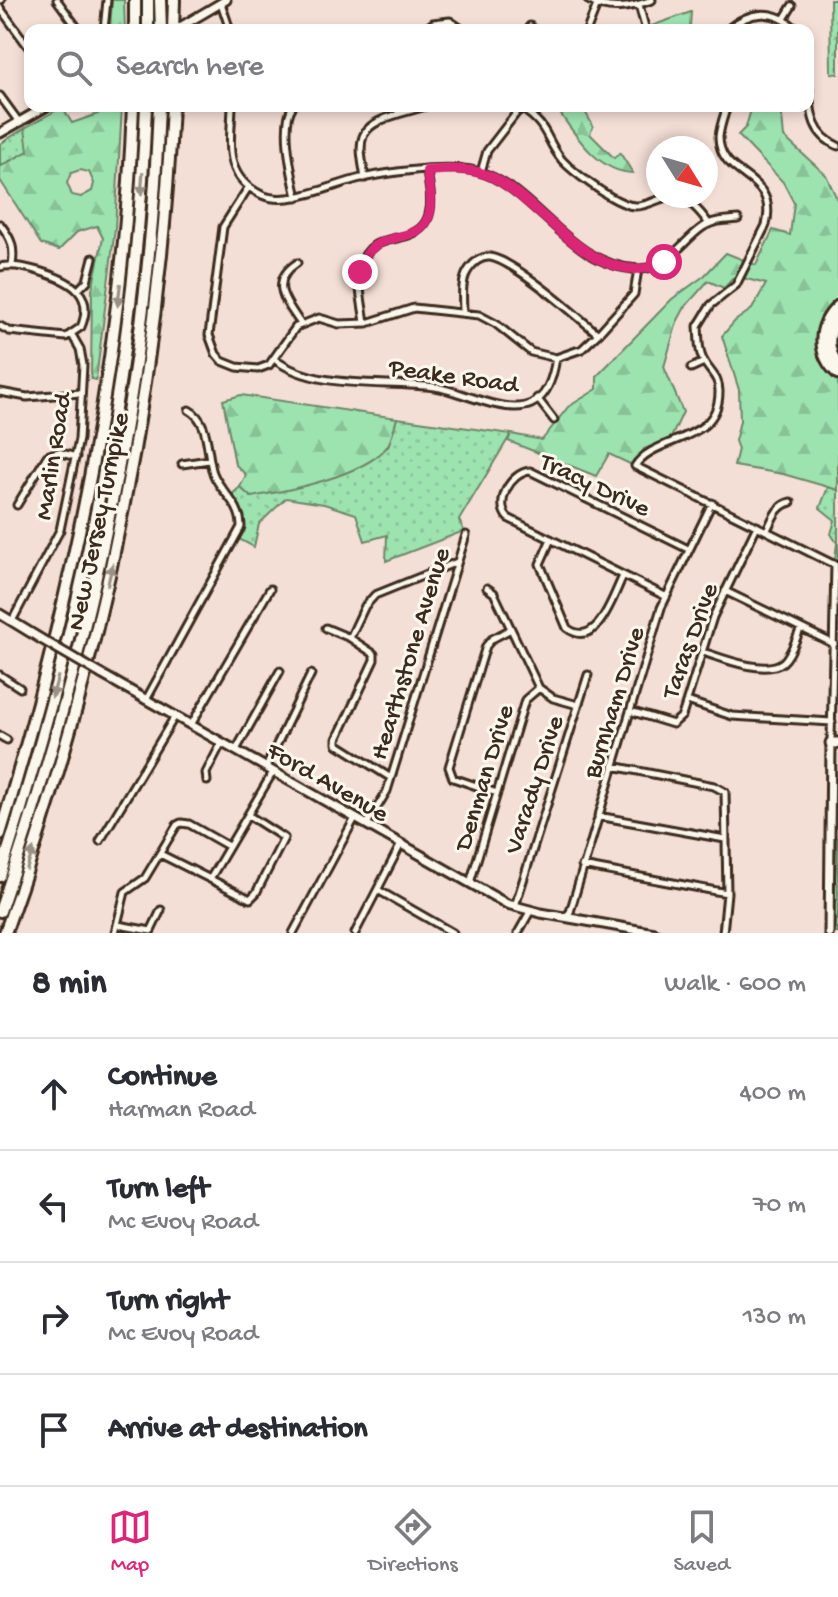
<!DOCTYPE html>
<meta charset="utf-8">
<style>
:root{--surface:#fff;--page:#f2f2f3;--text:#2b2b33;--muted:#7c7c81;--line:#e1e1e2;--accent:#db2777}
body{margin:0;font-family:"Gochi Hand",sans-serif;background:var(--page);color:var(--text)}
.compass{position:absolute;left:646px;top:136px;width:72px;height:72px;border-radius:50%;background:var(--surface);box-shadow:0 4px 12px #0003;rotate:127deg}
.stop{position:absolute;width:24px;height:24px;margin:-18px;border:6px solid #db2777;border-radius:50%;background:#fff}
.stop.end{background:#db2777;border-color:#fff;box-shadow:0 2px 8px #0008}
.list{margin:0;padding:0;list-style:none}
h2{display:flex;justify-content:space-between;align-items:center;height:104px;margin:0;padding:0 32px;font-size:34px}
h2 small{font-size:26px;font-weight:400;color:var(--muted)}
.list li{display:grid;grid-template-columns:52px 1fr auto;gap:24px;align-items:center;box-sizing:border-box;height:112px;padding:0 32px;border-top:2px solid var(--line)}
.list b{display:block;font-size:30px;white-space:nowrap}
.list p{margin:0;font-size:26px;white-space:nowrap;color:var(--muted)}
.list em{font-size:26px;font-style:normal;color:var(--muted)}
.icon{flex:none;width:44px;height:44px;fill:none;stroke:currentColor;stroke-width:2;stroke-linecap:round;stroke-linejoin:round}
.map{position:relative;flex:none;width:838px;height:933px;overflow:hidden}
.search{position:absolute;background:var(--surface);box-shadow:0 4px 12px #0003;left:24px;right:24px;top:24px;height:88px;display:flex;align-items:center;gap:20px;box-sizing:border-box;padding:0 28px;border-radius:16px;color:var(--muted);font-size:30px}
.sheet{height:552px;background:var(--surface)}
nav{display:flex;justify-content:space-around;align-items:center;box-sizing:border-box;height:112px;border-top:2px solid var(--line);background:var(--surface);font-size:22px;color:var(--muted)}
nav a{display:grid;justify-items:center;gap:4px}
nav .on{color:var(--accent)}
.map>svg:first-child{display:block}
</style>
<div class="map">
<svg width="838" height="933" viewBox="0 0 838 933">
<defs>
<pattern id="grass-dots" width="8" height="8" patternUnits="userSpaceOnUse" patternTransform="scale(2)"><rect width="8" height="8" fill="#9de3b0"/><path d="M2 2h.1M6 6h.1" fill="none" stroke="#88c397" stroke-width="1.8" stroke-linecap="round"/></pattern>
<pattern id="forest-firs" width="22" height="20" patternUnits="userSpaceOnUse" patternTransform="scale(2)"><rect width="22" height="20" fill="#9de3b0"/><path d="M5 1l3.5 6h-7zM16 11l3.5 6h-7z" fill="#88c397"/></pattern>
</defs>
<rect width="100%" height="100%" fill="#f4dfd6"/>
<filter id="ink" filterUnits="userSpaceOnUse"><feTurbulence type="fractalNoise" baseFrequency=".0125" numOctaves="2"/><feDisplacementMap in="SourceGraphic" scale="16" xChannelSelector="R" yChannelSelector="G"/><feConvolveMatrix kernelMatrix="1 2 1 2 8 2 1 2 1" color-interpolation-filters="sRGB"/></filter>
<g filter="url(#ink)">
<!-- grass -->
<path fill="url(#grass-dots)" stroke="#6c8667" stroke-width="2" d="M830,0H838V74L831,73Z
M25,128L29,151L0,166V144Z
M397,418L511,434L459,520L464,531L386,561L387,535L365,541L356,514L324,504L286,498L259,524L254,547L237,538L240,513L229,497L240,487L251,497L388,447Z
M828,487L838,490V561L835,559L837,543L831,534L835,520L820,508Z
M836,837H838V933H834Z"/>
<!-- forest -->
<path fill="url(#forest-firs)" stroke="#6c8667" stroke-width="2" fill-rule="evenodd" d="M112,0H124L125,30H110Z
M691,12L690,27L687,30H640Z
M101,106H122L115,228L96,380L91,379L92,290L103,238L97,226L77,232L59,250L41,244L0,180V167L28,151L25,128L62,107L72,123L98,114ZM80,170L89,172L94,183L92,191L81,197L72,195L67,183L71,173Z
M555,106H582L593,126L590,134L614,158L620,153L633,173C598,173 573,132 555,106Z
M752,106H781L784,137L826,175L838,201V301C807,329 813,352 838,381V490L783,474L734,466L738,449L735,441L740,421L739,390L722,336L735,321L752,309L766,284L735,276L724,288L708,281L685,307L677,322L664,367L683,412L671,438L644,449L632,465L609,454L596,476L508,441L511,434L542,440L568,407L597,389V376L672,299L704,276L726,253L756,265L773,230L790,235L794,203L783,182L738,135L746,127Z
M241,395L397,418C394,427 392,441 386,448C362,476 287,491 251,497L240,487L246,475L235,464L223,400Z"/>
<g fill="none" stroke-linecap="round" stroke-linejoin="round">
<!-- minor casing -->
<g stroke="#3b2a1e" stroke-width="11">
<path id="minor" d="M0,0H1
M57,0L79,30
M588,0C609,12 630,8 652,0
M221,3L230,30
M639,5L645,27
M0,8L30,49
M784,19L792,6
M530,26L534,30
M104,30L107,0
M424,30L433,23L450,21L463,30
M587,30L597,5
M727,30C750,10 775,8 797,30
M808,81C811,108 809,134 838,146
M0,96L19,122
M232,106C231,143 222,176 262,195C288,207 334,184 361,178C393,172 445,164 476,171C534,185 569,268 639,269C668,269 682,241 703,227C713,220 727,220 738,219
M293,106C280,123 292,176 297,197
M397,106L398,114L426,106
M727,106C724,116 720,126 719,137C719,180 779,172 766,225L736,285L711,305L698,326C699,338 698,353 705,363C711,373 719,378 719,391C720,444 654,435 635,466L835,565L831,739
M521,108C550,127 544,138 562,160C573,172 607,197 623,203C655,218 670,168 709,224
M481,172L487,151L521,107
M365,178C358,139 356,127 398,114
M248,188L223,227L209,335L216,354L222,361L237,367L258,369L269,365L296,327L319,318L339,324L367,323L414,308L479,315L496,324L531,352L556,358L582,349L598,334L634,294L638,269
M0,224C11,238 15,247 12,265
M297,263C268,282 286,302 301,324
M0,267C18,262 66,277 78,291C88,302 86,315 81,327L66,337L9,331L0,326
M78,290L87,281L93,258
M463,313C463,299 460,281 469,269C473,263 481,256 490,257C515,261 577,316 598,334
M365,323C363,306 357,284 361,267C369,227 412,249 427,220C434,205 429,186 427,171
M274,359C316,391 385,380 435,387C461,391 499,412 525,406C547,401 553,377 556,358
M691,368L704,362
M0,392L27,397L81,393
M537,398L554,420
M182,464L209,460
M17,505L47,456L58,452L76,457
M767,530C773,518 777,505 791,502
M551,539L540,564L567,628C597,651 613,596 623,576
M487,588L494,593L539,688L553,698L578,705
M725,591L834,644
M665,596L508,518C494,503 510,473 530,471L688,549
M12,621L60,530L79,439L83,365L80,349L72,335
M326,628L350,638L374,654V660L337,739V744L391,778
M350,638L365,606L375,595L457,562
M703,652C721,658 766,676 783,662C792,654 796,638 801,628
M0,675L20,688
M146,700L241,527C241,502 221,494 213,473C206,452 210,421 189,410
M687,701L732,716L832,722
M630,711L673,724L682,716L713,617L757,526
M191,725L270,589
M0,736L7,740
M236,750L280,671
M613,766L714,786L725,792L727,893L723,933
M266,767L311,674
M207,781L206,773L222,742
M497,793L453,778L449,767L486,646L492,639L511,629
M598,816L725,839
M367,824L387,791L466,535
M100,841L175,716
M160,854L250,899L256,893L284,838L248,815
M582,866L727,893
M210,879L273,772
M470,883L525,700L539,688
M378,890L453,933
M515,906L588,675
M566,916L570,912L661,608L712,503
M118,925L151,931L161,910
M115,933L125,892L145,878L177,825L181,823L189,824L228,846
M293,933L355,818
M355,933L401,844
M518,933L531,910"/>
</g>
<!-- tertiary casing -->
<g stroke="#3b2a1e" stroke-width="13">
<path id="tertiary" d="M175,30L226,0
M0,133L47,106
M0,614L41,639
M101,674L507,904L541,913L655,933
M829,933L831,742"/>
</g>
<!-- trunk casing -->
<g stroke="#3b2a1e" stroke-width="15">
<path id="trunk" d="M838,306C816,326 817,355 838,374
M838,318C827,334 827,349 838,365
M831,743H838"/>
</g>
<!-- motorway casing -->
<g stroke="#3b2a1e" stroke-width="16">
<path id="motorway" d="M148,0V30
M160,0L161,30
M135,30V0
M173,30L174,0
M0,834C73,597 124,355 133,106
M0,876C81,626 136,369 146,106
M0,911C90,651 149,381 159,106
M5,933C101,666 159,389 172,106"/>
</g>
<!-- minor -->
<use href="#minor" stroke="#fbf7ec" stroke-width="5"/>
<!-- tertiary -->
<use href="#tertiary" stroke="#fbf7ec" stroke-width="7"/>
<!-- trunk -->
<use href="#trunk" stroke="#fbf7ec" stroke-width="9"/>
<!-- motorway -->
<use href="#motorway" stroke="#fbf7ec" stroke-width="10"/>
<!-- tertiary-bridge casing -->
<g stroke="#3b2a1e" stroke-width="13" stroke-linecap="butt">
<path id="tertiary-bridge" d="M41,639L101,674"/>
</g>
<!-- tertiary-bridge -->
<use href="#tertiary-bridge" stroke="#fbf7ec" stroke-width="7"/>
</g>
<!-- one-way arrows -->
<defs><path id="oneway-solid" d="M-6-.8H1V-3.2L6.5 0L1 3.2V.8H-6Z" transform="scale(2)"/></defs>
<g fill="#9b9085">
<use href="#oneway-solid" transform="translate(142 184) rotate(94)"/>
<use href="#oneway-solid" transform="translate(119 295) rotate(97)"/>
<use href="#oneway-solid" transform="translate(110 575) rotate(-77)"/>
<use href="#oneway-solid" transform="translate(55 687) rotate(105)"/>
<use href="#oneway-solid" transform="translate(30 859) rotate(-72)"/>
</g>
</g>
<g fill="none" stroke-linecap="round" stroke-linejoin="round" filter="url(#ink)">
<!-- route -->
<path stroke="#db2777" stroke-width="10" d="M360,272C370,218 429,256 431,203C431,192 428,181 427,171C451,169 472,167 494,178C543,203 599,295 664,262"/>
</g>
<g text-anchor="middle" stroke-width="6" stroke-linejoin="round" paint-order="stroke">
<!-- street labels -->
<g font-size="26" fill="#3b2a1e" stroke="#fbf7ec">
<text transform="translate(454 374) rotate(8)" y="9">Peake Road</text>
<text transform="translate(51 456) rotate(-81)" y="9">Marlin Road</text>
<text transform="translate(596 483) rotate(25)" y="9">Tracy Drive</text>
<text transform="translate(96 521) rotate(-78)" y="9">New Jersey Turnpike</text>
<text transform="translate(688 640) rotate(-70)" y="9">Taras Drive</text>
<text transform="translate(408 653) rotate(-73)" y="9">Hearthstone Avenue</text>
<text transform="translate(612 702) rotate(-73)" y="9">Burnham Drive</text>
<text transform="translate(482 777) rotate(-73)" y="9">Denman Drive</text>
<text transform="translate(329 780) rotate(30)" y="9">Ford Avenue</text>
<text transform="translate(532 784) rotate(-72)" y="9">Varady Drive</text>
</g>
</g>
</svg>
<svg class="compass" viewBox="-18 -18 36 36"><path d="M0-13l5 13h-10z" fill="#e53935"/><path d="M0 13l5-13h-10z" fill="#7c7c81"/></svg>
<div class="stop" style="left:664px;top:262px"></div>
<div class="stop end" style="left:360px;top:272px"></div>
<div class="search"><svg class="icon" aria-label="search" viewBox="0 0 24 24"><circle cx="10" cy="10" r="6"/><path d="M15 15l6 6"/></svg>Search here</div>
</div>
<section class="sheet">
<h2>8 min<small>Walk · 600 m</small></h2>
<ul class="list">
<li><svg class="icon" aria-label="ahead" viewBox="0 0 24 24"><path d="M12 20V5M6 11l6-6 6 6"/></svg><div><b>Continue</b><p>Harman Road</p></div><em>400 m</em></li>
<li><svg class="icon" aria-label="left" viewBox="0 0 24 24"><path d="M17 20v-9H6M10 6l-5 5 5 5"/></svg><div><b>Turn left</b><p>Mc Evoy Road</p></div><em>70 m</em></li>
<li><svg class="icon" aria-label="right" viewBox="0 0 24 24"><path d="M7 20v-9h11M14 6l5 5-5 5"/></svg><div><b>Turn right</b><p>Mc Evoy Road</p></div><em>130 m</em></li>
<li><svg class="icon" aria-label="arrive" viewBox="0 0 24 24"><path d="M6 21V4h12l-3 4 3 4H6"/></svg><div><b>Arrive at destination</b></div></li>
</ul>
</section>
<nav>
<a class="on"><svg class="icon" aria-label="map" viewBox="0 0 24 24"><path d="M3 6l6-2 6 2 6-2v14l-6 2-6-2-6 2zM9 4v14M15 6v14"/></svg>Map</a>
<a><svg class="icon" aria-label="directions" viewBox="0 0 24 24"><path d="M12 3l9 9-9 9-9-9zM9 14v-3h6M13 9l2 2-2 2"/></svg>Directions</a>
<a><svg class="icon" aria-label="saved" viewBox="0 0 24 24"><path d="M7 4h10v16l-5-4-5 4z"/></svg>Saved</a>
</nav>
